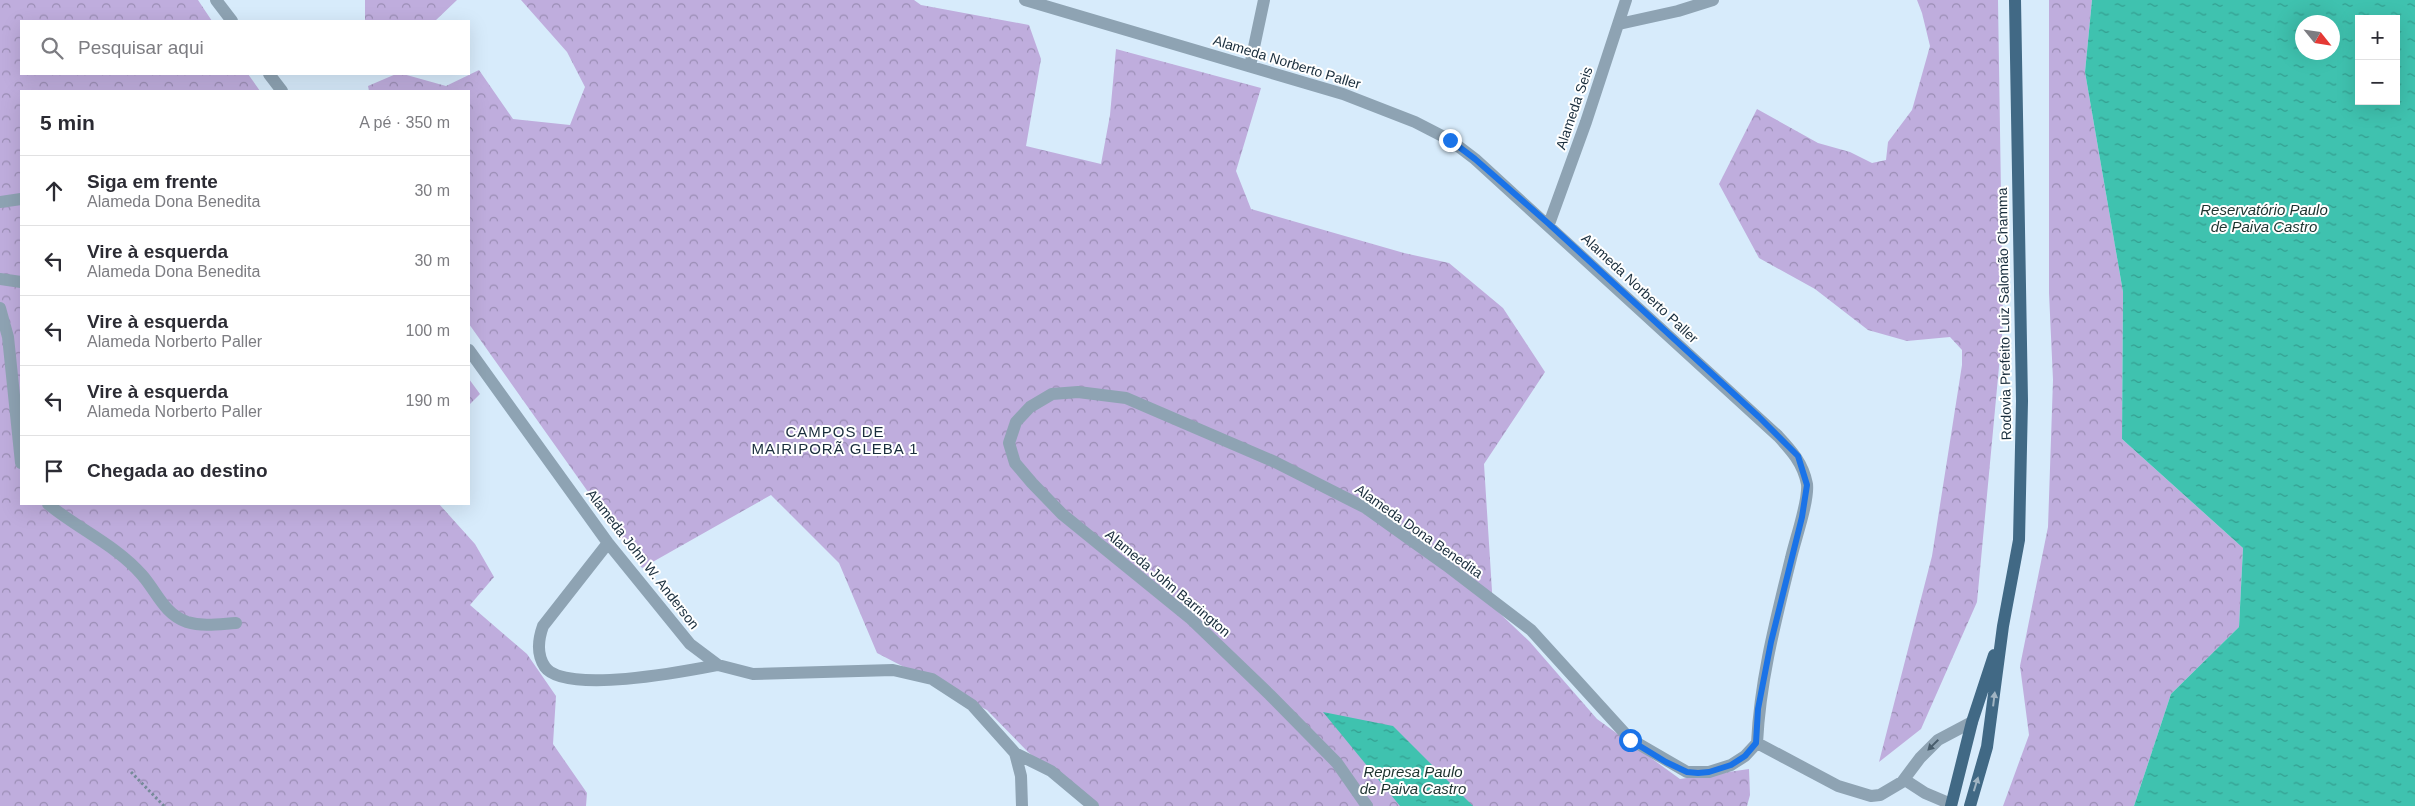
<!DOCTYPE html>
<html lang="pt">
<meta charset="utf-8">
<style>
:root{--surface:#fff;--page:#f7f7f7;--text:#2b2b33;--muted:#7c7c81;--line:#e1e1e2}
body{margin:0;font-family:Arial,sans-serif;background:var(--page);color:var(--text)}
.controls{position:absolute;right:15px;top:15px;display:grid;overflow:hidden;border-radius:0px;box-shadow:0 5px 20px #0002}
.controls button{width:45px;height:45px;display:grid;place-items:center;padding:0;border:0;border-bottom:1px solid var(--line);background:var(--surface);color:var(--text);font:25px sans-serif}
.compass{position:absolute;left:2295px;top:15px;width:45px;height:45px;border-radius:50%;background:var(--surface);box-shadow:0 5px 20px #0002;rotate:120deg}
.stop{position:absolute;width:15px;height:15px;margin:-11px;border:4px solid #1a73e8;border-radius:50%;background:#fff}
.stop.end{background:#1a73e8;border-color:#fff;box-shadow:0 1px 5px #0008}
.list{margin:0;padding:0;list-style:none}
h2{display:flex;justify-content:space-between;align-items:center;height:65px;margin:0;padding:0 20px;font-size:21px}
h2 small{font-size:16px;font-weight:400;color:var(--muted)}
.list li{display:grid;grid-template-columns:32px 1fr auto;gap:15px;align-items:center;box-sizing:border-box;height:70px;padding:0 20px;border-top:1px solid var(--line)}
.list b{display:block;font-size:19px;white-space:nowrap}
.list p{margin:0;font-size:16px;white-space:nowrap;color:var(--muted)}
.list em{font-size:16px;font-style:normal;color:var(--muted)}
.icon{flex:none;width:28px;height:28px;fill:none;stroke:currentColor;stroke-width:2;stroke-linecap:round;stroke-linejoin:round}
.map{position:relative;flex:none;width:2415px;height:806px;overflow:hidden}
.search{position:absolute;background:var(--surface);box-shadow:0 5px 20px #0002;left:20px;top:20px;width:450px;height:55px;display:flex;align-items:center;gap:12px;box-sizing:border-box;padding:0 18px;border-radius:0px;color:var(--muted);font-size:19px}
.panel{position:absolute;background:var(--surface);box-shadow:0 5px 20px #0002;left:20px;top:90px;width:450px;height:415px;border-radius:0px}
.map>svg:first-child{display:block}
</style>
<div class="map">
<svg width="2415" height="806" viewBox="0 0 2415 806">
<defs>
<pattern id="forest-crowns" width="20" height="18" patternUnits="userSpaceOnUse" patternTransform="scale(1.25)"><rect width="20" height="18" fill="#bfaddd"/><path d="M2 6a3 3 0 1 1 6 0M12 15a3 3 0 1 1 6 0" fill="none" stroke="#9a8db4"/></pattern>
<pattern id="water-ripples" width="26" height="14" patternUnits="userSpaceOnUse" patternTransform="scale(1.25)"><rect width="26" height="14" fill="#3fc2af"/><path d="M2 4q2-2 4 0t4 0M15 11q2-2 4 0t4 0" fill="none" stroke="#349e90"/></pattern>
</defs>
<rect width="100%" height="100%" fill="#d7ebfb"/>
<!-- forest -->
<path fill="url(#forest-crowns)" d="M0,0H198L212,21H21V74H248L260,91H21V504H439L475,544L494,577L470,605L527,654L556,696L553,744L587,793L586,806H0Z
M365,0H457L435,21H365Z
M521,0H914L921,5L1029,25L1041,59L1026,146L1101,164L1110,115L1116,49L1261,88L1236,171L1251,209L1404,253L1449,263L1503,308L1545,372L1484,464L1493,607L1530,642L1597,719L1680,779L1749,769L1750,795L1747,806H1094L1028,752L987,710L877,653L839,563L771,495L642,568L469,324V91H369L368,86L396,74H403L446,86L479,70L513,119L570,125L585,87L567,52Z
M1917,0H1998L2003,324L1977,602L1921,729L1879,762L1932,556L1962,365V350L1950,337L1907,341L1868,330L1815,289L1759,258L1719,184L1757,109L1818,143L1850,152L1872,163L1886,160L1888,142L1912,110L1930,46L1922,13Z
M2049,0H2092L2085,72L2123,292L2122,439L2243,548L2239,627L2171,694L2134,806H2003L2029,735L2020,666L2048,527L2053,380L2049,293Z
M469,379L480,394L469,405Z"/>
<!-- water -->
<path fill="url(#water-ripples)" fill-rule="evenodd" d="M2092,0H2415V806H2134L2171,694L2239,627L2243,548L2122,439L2123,292L2085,72ZM2359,19H2396V101H2359ZM2302,22H2332V52H2302Z
M1323,712L1393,726L1473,806H1400Z"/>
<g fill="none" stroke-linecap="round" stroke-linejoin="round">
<!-- path -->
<path stroke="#768a99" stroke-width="3" stroke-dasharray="2.5 2.5" stroke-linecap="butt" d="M131,772L164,806"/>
<!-- street -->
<path stroke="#8ea3b3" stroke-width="12" d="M216,0L232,21
M1025,0L1343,94L1415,122L1450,140L1475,159L1778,436C1791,450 1803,463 1807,484C1809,501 1795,540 1791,558C1776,619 1760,680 1757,743L1838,786L1871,796L1880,795L1902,782L1920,758L1938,740L1972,722
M1619,24L1678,11L1713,0
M1250,66L1264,0
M269,74L282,91
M0,202L21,199
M1549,224L1586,122L1626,0
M0,279L21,282
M0,308L8,337L21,463
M469,350L608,543L690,644L718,665L753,674L893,670L932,679L972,705L1015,753L1021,776L1022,806
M48,504C78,529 116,545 142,575C157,592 164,614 187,622C203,627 220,624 236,623
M608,543L543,626C538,640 536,654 545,667C565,695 687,671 718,665
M1015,753L1051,771L1093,806
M1905,780L1925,793L1951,804
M1367,806L1337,763L1270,695L1190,618L1062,514L1032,483L1015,463L1009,443L1016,422L1030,407L1052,394L1078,392L1126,398L1275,462L1366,508L1446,565L1531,630L1630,739L1687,772H1709L1731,765L1745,756L1757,743"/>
<!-- primary -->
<path stroke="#416985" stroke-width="12" d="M1951,806L1972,722L1994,655
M1970,806L1987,747L2003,626L2019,540L2022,401L2015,0"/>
</g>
<!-- one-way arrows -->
<defs><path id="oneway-solid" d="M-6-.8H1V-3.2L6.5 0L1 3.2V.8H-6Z" transform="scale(1.25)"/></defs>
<g fill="#a0b4c2">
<use href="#oneway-solid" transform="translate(1994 699) rotate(-83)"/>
<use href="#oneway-solid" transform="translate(1976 784) rotate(-73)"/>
</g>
<use fill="#485d6c" href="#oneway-solid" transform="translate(1933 745) rotate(135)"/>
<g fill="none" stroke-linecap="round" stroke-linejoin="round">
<!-- route -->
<path stroke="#1a73e8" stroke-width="6" d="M1450,140L1475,159L1549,224L1759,417L1798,456L1807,485L1802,517L1771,642L1758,709L1756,743L1745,756L1731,765L1709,772L1698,773L1687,772L1666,762L1630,740"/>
</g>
<g text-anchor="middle" stroke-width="4" stroke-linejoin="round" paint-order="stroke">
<!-- street labels -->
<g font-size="14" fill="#1a2e3d" stroke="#fff">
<text transform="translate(1287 62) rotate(17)" y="5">Alameda Norberto Paller</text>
<text transform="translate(1574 108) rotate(-71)" y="5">Alameda Seis</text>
<text transform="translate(1640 288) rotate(43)" y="5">Alameda Norberto Paller</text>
<text transform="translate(2004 314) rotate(-91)" y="5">Rodovia Prefeito Luiz Salomão Chamma</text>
<text transform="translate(1419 531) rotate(35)" y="5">Alameda Dona Benedita</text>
<text transform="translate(643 559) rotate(52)" y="5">Alameda John W. Anderson</text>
<text transform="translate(1168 583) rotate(40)" y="5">Alameda John Barrington</text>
</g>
<!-- water labels -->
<g font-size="15" font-style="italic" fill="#1d332f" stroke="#fff">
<text x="2264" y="215">Reservatório Paulo<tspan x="2264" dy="17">de Paiva Castro</tspan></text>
<text x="1413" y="777">Represa Paulo<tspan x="1413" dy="17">de Paiva Castro</tspan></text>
</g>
<!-- neighbourhood labels -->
<g font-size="15" letter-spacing="1" fill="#1a2e3d" stroke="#fff">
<text x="835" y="437">CAMPOS DE<tspan x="835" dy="17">MAIRIPORÃ GLEBA 1</tspan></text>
</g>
</g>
</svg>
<div class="controls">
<button>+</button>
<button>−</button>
</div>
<svg class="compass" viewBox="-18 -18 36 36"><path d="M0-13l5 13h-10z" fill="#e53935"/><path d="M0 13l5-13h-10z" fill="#7c7c81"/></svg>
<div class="stop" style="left:1630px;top:740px"></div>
<div class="stop end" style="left:1450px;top:140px"></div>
<div class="search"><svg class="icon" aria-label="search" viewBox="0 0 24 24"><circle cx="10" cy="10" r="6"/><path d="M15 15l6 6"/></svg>Pesquisar aqui</div>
<section class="panel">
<h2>5 min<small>A pé · 350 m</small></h2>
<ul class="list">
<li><svg class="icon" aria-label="ahead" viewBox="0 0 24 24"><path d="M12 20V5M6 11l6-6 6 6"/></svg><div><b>Siga em frente</b><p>Alameda Dona Benedita</p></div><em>30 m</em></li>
<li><svg class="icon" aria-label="left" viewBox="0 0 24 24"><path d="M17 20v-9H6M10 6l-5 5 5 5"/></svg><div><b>Vire à esquerda</b><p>Alameda Dona Benedita</p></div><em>30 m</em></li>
<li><svg class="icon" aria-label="left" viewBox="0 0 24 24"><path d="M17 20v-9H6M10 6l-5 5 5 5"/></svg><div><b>Vire à esquerda</b><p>Alameda Norberto Paller</p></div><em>100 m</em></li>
<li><svg class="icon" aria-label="left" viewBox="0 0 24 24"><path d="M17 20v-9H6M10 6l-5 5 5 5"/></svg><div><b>Vire à esquerda</b><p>Alameda Norberto Paller</p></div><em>190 m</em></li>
<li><svg class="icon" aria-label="arrive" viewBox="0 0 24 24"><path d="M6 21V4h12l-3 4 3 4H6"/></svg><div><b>Chegada ao destino</b></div></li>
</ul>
</section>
</div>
